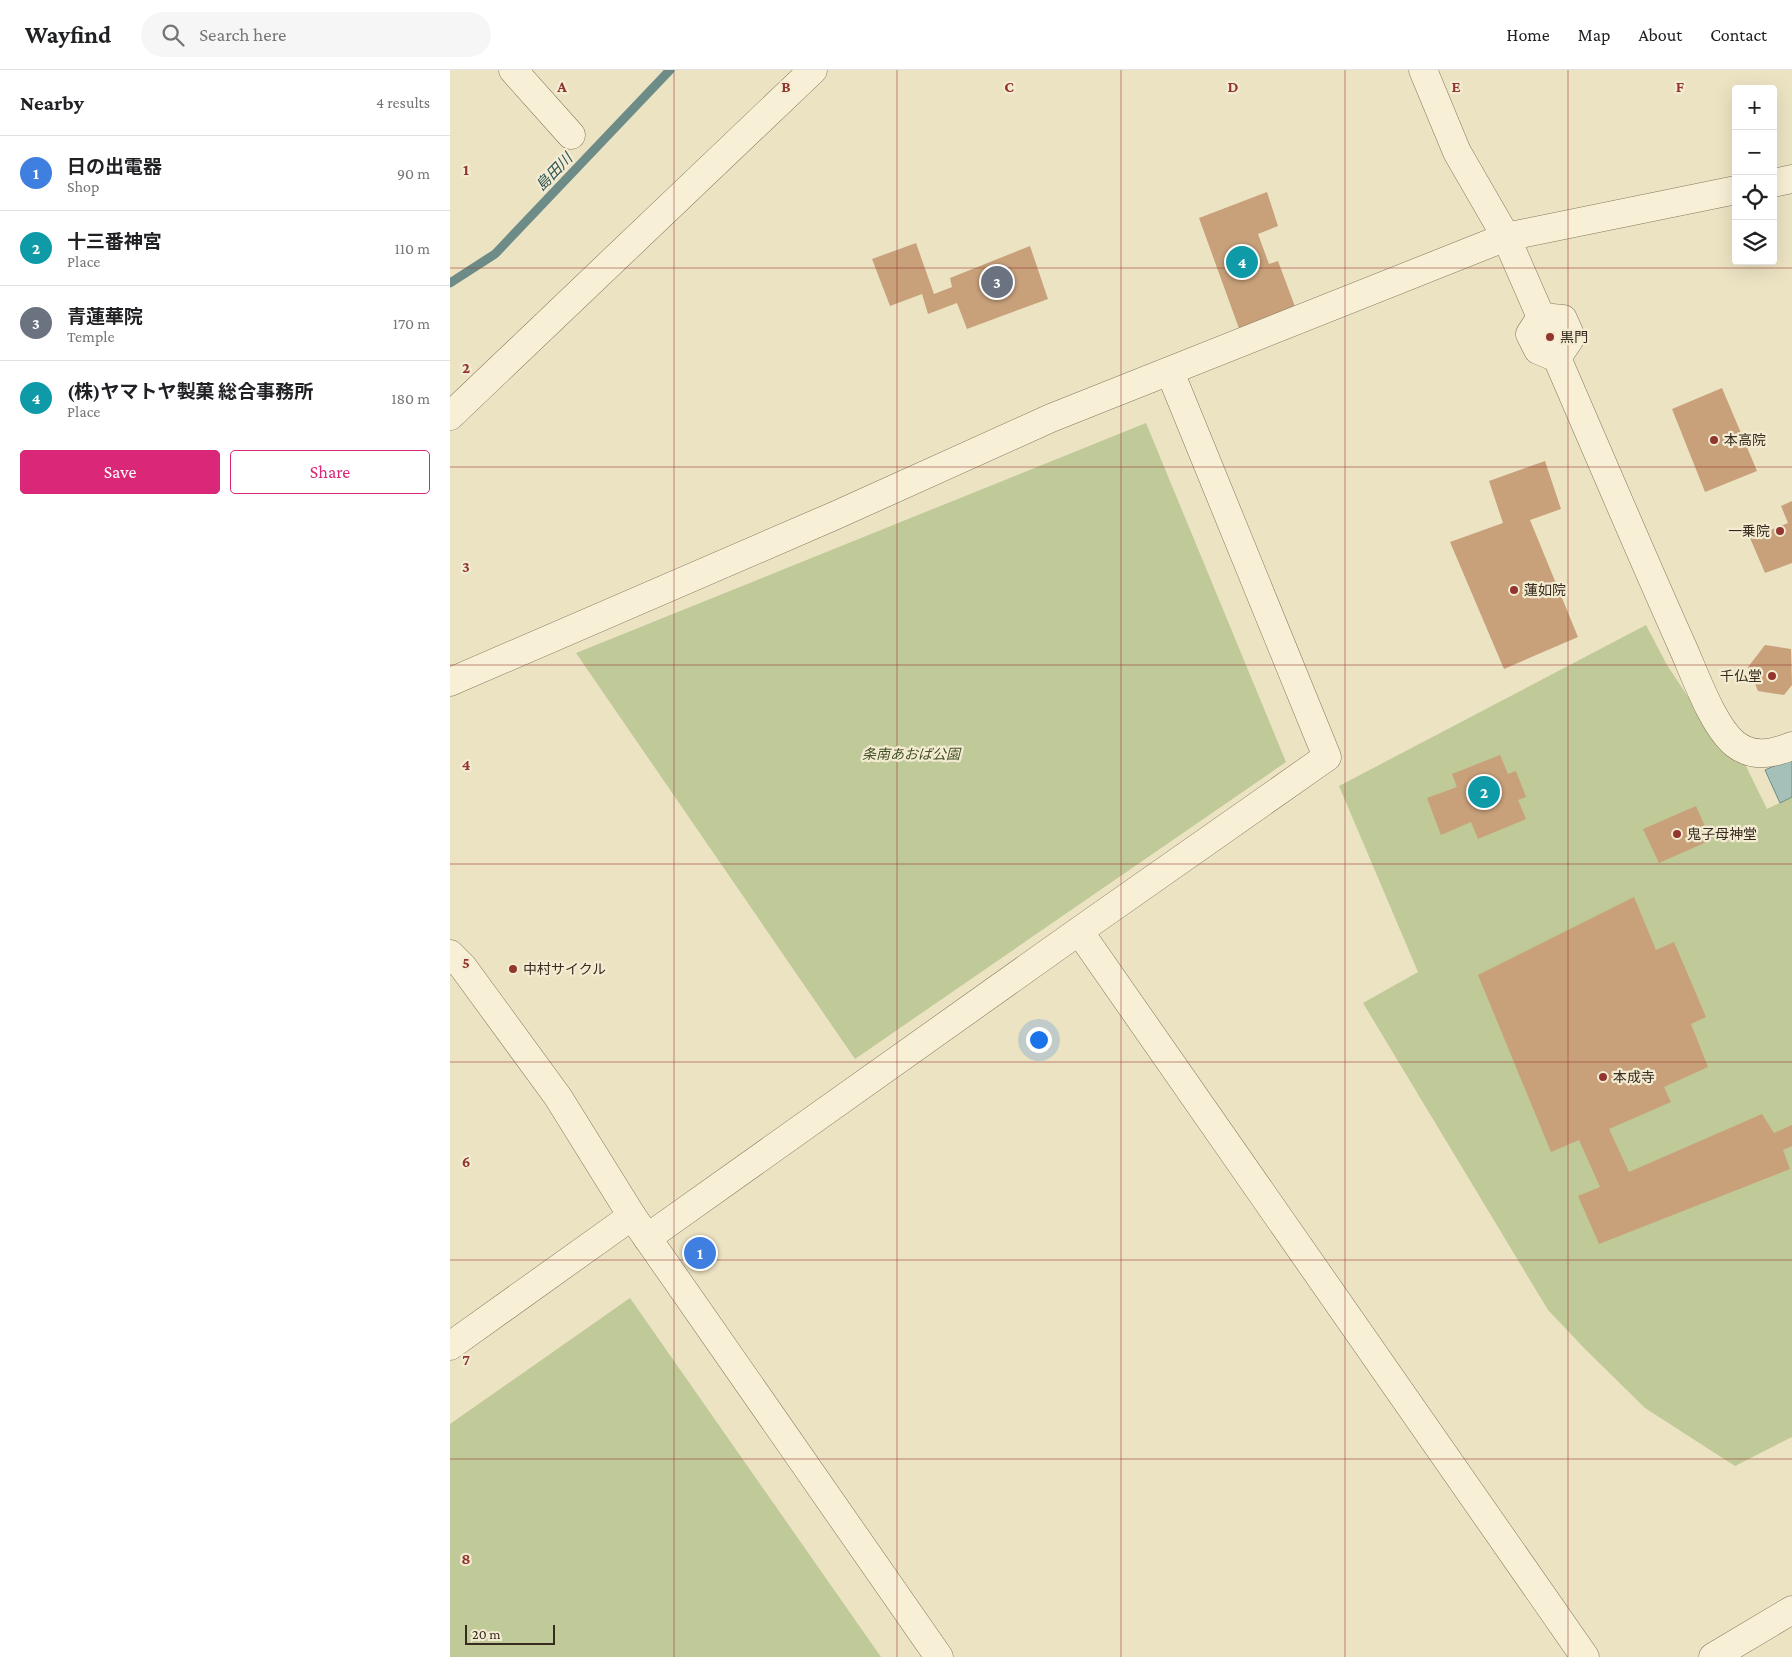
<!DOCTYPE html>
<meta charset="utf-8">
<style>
:root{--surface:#fff;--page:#f6f6f6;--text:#202124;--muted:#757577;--line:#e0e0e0;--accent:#db2777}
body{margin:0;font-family:"Crimson Pro","Noto Sans JP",serif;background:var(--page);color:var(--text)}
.controls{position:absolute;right:15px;top:15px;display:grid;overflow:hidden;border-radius:5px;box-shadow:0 5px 20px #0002}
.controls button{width:45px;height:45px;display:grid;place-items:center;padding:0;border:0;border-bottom:1px solid var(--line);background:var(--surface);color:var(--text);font:25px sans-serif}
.scale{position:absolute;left:15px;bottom:12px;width:90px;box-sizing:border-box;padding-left:5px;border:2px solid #362b1e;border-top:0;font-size:14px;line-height:18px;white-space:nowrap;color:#362b1e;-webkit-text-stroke:4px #f4ecd2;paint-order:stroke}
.you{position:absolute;left:588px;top:969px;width:18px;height:18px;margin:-12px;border:4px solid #fff;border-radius:50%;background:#1a73e8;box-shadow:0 0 0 8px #1a73e833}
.badge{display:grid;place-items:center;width:32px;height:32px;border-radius:50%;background:var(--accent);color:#fff;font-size:16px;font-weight:700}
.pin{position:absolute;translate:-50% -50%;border:2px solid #fff;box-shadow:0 1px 5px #0006}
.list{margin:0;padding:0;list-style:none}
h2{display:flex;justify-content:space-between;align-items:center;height:65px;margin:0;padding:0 20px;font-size:21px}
h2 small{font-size:16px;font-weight:400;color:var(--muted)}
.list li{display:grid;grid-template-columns:32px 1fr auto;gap:15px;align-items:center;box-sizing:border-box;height:75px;padding:0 20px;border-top:1px solid var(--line)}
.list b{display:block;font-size:19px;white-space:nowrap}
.list p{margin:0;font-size:16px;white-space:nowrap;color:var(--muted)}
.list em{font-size:16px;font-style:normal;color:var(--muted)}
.actions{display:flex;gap:10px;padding:15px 20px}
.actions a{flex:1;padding:11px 0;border:1px solid var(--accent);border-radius:5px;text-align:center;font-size:18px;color:var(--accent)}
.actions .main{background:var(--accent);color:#fff}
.icon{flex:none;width:28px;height:28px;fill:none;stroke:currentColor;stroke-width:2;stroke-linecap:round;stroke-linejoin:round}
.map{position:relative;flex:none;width:1342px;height:1587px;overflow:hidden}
header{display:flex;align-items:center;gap:30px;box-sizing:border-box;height:70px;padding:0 25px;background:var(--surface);border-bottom:1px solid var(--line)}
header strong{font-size:24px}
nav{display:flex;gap:28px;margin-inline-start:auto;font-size:18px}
.search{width:350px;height:45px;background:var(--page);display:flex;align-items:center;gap:12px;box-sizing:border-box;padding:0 18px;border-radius:28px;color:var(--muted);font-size:19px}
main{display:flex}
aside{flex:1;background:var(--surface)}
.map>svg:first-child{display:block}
</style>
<header>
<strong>Wayfind</strong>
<div class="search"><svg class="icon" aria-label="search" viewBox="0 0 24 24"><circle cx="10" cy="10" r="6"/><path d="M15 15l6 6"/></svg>Search here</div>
<nav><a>Home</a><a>Map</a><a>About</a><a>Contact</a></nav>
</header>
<main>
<aside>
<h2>Nearby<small>4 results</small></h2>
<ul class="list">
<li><span class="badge" style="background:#3f7fe0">1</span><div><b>日の出電器</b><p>Shop</p></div><em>90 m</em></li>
<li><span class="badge" style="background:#0f9aa8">2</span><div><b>十三番神宮</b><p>Place</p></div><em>110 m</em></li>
<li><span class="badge" style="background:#6b7280">3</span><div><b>青蓮華院</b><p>Temple</p></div><em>170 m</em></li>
<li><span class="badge" style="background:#0f9aa8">4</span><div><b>(株)ヤマトヤ製菓 総合事務所</b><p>Place</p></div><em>180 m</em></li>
</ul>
<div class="actions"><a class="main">Save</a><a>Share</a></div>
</aside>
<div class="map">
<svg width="1342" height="1587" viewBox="0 0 1342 1587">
<rect width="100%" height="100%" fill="#ece3c3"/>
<!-- green -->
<path fill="#c0c998" d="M696,353L836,692L405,989L126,583Z
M1196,555L1217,595L1248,642L1294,692L1317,739L1342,727V1367L1285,1396L1195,1338L1135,1279L1098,1240L913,933L968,902L889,716Z
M180,1228L431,1587H0V1354Z"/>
<!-- water -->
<path fill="#a5bfb9" stroke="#6d8c87" d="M1342,688V727L1330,733L1315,700Z"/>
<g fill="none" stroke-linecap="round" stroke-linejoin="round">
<!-- stream -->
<path stroke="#6d8c87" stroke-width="9" d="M0,213L45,184L220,0"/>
</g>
<!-- building -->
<path fill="#c8a17b" d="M817,122L828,156L808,164L819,194L828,191L847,242L791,264L749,148Z
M466,173L484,224L502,217L500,208L580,176L598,229L517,259L507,233L478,244L472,224L440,236L422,189Z
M1272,318L1307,401L1255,422L1222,339Z
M1095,391L1111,439L1080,450L1128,567L1054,599L1000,472L1053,453L1039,411Z
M1342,431V493L1315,503L1300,468L1338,453L1331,436Z
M1315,575L1341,579L1342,615L1334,625L1308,621L1298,597Z
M1050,685L1058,704L1066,701L1076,727L1068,730L1076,749L1028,769L1021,752L991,765L977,728L1007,717L1002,704Z
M1246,736L1261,770L1209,793L1193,759Z
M1184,827L1206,880L1224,872L1256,947L1241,954L1258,997L1214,1017L1221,1032L1159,1059L1179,1102L1312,1044L1324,1063L1342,1055V1076L1333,1080L1340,1099L1149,1174L1128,1126L1150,1117L1129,1070L1101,1082L1028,905Z"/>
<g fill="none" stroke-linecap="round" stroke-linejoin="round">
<!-- minor casing -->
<g stroke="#85755b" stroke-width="29">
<path id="minor" d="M63,0L121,65
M973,0L1007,82L1056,167L1091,247
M1323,113L1342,109
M1091,247L1080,264L1088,280L1107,288C1149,385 1190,482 1233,578C1245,605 1263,656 1285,674C1303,688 1322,684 1342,676
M1091,247L1113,249L1121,267L1107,288
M0,612L384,446L601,348L1056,167L1286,120
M629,861L1135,1587
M0,884L13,897L108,1027L182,1146L0,1276
M197,1168L629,861L877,687L720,302
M1263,1587L1342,1540"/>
</g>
<!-- tertiary casing -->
<g stroke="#85755b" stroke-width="29">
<path id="tertiary" d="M0,346L363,0
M182,1146L489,1587"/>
</g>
<!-- minor -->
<use href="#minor" stroke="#f7f0d6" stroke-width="28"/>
<!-- tertiary -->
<use href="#tertiary" stroke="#f7f0d6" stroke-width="28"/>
</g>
<!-- grid -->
<path fill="none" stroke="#91352e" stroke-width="1" stroke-opacity="0.55" d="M224,0V1587M447,0V1587M671,0V1587M895,0V1587M1118,0V1587M0,198H1342M0,397H1342M0,595H1342M0,794H1342M0,992H1342M0,1190H1342M0,1389H1342"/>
<!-- markers -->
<g fill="#91352e" stroke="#f4ecd2" stroke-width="2">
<circle cx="1100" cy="267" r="5"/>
<circle cx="1264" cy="370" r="5"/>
<circle cx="1330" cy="461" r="5"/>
<circle cx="1064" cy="520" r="5"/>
<circle cx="1322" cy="606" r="5"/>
<circle cx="1227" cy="764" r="5"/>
<circle cx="63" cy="899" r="5"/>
<circle cx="1153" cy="1007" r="5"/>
</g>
<g text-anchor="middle" stroke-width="4.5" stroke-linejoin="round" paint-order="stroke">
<!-- poi labels -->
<g font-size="14" fill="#362b1e" stroke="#f4ecd2" text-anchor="start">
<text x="1110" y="272">黒門</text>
<text x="1274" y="375">本高院</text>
<text x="1320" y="466" text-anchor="end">一乗院</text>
<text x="1074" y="525">蓮如院</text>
<text x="1312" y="611" text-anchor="end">千仏堂</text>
<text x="1237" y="769">鬼子母神堂</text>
<text x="73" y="904">中村サイクル</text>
<text x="1163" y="1012">本成寺</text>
</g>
<!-- park labels -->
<g font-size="14" font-style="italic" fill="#435126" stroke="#f4ecd2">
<text x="461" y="689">条南あおば公園</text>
</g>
<!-- water labels -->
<g font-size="15" font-style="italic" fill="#2e5455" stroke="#f4ecd2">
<text transform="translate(104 102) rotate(-46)" y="5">島田川</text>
</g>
</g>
<g font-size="16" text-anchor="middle" font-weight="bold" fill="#91352e" stroke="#f4ecd2" stroke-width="4.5" stroke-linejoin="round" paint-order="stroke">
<text x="112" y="22">A</text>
<text x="336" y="22">B</text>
<text x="559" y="22">C</text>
<text x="783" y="22">D</text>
<text x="1006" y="22">E</text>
<text x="1230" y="22">F</text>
<text x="16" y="105">1</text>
<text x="16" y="303">2</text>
<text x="16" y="502">3</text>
<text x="16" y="700">4</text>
<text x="16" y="898">5</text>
<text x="16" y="1097">6</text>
<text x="16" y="1295">7</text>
<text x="16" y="1494">8</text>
</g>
</svg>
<div class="controls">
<button>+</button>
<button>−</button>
<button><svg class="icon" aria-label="locate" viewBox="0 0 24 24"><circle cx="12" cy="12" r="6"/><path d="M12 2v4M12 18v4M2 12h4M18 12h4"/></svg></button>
<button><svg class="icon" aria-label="layers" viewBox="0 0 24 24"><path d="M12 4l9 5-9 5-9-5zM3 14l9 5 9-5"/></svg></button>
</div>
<div class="scale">20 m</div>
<div class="you"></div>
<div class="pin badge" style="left:250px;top:1183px;background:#3f7fe0">1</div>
<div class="pin badge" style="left:1034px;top:722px;background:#0f9aa8">2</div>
<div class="pin badge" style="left:547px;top:212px;background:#6b7280">3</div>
<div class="pin badge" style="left:792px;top:192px;background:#0f9aa8">4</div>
</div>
</main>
